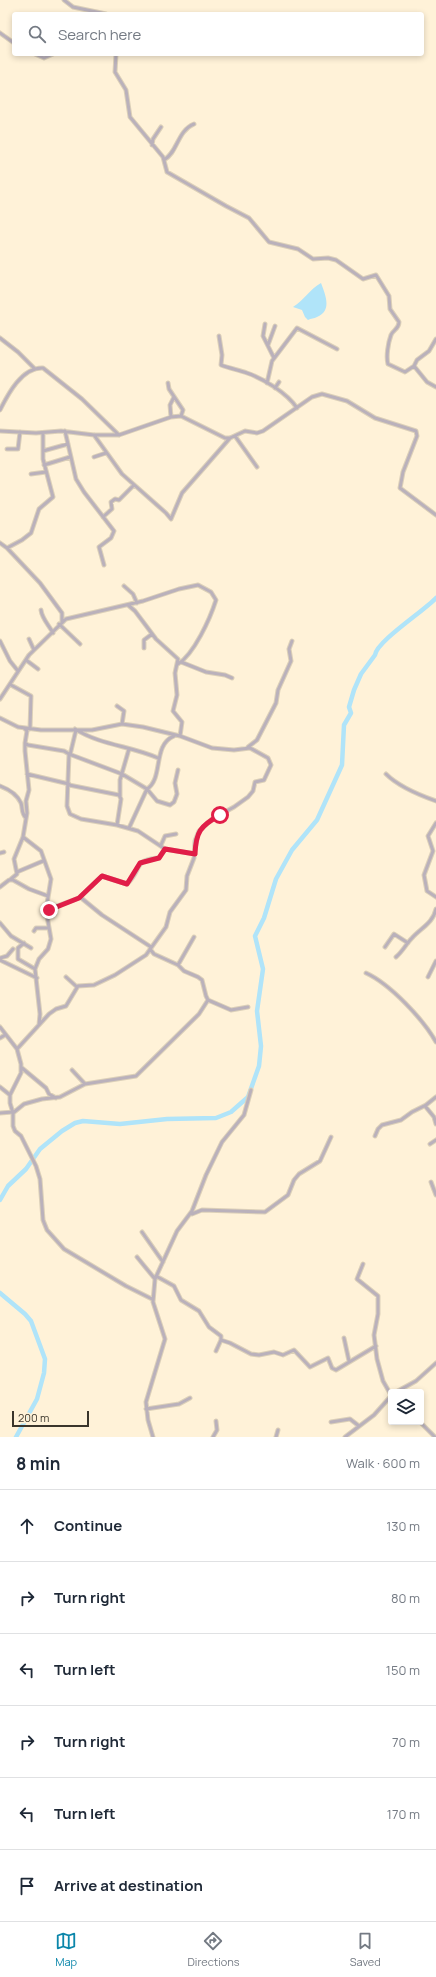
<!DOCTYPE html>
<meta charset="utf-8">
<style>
:root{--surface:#fff;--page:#f6f6f7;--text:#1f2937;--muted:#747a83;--line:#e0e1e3;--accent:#0b86aa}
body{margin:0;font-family:Manrope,sans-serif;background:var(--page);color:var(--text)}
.controls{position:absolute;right:12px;bottom:12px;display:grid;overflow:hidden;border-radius:4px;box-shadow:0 2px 6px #0003}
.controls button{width:36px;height:36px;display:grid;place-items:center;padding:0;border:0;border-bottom:1px solid var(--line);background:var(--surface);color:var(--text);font:20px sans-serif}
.scale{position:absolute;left:12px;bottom:10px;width:77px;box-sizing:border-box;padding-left:4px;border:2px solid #3a352b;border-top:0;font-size:11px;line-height:14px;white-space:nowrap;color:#3a352b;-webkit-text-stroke:3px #fff2d8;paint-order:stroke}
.stop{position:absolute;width:12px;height:12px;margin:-9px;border:3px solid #e11d48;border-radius:50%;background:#fff}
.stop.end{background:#e11d48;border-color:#fff;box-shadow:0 1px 4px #0008}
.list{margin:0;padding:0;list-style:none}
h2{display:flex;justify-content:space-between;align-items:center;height:52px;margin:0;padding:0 16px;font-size:17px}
h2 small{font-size:13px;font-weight:400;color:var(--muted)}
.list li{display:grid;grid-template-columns:26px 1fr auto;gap:12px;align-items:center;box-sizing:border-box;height:72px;padding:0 16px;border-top:1px solid var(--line)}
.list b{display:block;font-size:15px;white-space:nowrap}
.list em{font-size:13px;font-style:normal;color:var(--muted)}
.icon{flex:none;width:22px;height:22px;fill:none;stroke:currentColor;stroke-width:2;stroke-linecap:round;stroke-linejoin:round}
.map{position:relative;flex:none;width:436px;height:1437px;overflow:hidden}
.search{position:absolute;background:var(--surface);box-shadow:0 2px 6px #0003;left:12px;right:12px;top:12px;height:44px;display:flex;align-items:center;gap:10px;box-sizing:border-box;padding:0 14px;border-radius:4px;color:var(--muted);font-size:15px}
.sheet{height:484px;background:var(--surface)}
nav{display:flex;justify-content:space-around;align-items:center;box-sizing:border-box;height:56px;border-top:1px solid var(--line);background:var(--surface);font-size:11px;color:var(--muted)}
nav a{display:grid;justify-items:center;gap:2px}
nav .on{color:var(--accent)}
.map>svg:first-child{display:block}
</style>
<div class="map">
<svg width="436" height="1437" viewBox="0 0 436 1437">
<rect width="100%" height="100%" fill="#fff2d8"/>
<!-- water -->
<path fill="#b0e4f9" d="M321,283C326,296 332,311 317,317C314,319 311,318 308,320L305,317L302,310L293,307C304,300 310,289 321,283Z"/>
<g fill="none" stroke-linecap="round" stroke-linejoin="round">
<!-- river -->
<path stroke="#b0e4f9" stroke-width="4.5" d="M0,1200L8,1186L26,1169L40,1149L62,1131L75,1123L83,1121L120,1124L167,1119L216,1118L231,1112L248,1097L259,1066L261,1046L257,1011L263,969L255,936L264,918L276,879L292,850L317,820L342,765L344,725L351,713L349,707L354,690L361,674L375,655C377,641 424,611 436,598
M0,1293L25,1314L31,1321L45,1359L44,1373L37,1399L16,1437"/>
<!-- minor casing -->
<g stroke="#dcd0b9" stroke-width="5">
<path id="minor" d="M64,0L73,7L106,14
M0,33L14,43
M35,54L44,58L53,54
M116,54L115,72L126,90L130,117L163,157L167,172L226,206L249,218L269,242L298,249L313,259L328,258L336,260L363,279L376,275L389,296L390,309L399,322C399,329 393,330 391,335C388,343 386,357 388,364L405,372L414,366L427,382L436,387
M152,145L153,139L161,127
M164,160C178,152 177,131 194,124
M265,324L263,336L274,358
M219,336L222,355L221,365C229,368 238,370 247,373C264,379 287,393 297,408
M0,338L18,352L35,369
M268,345L275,326
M414,366L417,360L429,351L436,339
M168,383L169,389L183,410L181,416
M267,383L272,361L297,328L337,349
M275,388L279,382
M0,410C8,394 22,367 43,368L82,399L119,435
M171,417L170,405L174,397
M0,431L36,433L61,431L94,435H119L171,417L181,416L225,438H230L245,431L257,433L263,431L312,397L322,394L347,401L375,418L416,431L417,436L403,472L400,488L436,515
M65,431L76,479L84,492L114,531L111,538L99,547L104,565
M94,435L122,474L166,513L171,519L182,493L230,438
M235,436L257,467
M7,449H18L20,432
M43,451L68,444
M94,457L106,453
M44,465L70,457
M31,474L46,472
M103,517L112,509L111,502L115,499L119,500L134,485
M0,543L7,548L40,583L62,613V622
M7,548L22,540L31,533L39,509L53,497L43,459V433
M124,586L133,594L137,603
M41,610C42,619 49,625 53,633
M59,624L80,644
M29,639L34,650
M0,641L10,661L18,671
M144,648V640L152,634
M26,660L38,669
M181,662L206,672L225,675L232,678
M11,685L31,696L30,729
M0,699L29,655L66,619L143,601L179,589L198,585L211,592L216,600C210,619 194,654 178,664
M117,706L124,711L122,724
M0,718L18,727L41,730H92L122,724L143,727L180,736
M24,728L27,731L25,743L28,745L64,751L69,754L67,806L70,814L81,819L117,825L138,831L165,849L195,854
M75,729C100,745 131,746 158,758
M248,747L257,740L276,703L278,690L291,661L289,649L292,641
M69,754L122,774L147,789C164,778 152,745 174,736
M70,755L76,730
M27,774L69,784
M386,774C399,787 419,795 436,801
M69,785L119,795L121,799L117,825
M0,786C8,789 17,794 21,803C23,809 21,813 26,818
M120,796V780L129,749
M436,823L428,836L433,851L424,875L427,891L436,897
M129,828L147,789L157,801L170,805L174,802L177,794L175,783L178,770
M23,837L41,851L51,879L46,910L51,939L48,949L39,959L35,969L40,1014L39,1025
M161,845L165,836L176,834
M0,853L4,852
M17,872L43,861
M11,879L17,874L14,859L23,837L27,813L26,801L29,790L25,751V743
M0,887L9,880H13L29,889L48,896
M80,897L102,915L151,947
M46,910L79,898L102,876L127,884C143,869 132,860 159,858L165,849
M0,923L11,936L31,948
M34,931L36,928H49
M24,943L18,948V959L35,969
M385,947L394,934L408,943
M150,949L154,954L178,965L184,971L198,977L202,980L206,996L208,1000L231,1010L248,1007
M396,957C403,951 406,944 412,938C421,928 433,923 436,909
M0,958L7,956L13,949
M0,960L37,978
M178,965L194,937
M366,973C390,984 423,1019 436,1042
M66,977L77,987
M428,977L436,961
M0,1027L17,1049L21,1064V1073L10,1095V1103L13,1113V1126L15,1131L21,1136L36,1166L40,1179L43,1220L47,1230L64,1249L126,1286L152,1299
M0,1038L5,1035
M17,1049L49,1014L56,1009L66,1006L78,986L94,985L115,975L146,955L166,927L170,912L186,890L187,876L194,858L195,841L199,831L212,819L234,807L248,797L253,791L255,782L264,780L271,765L268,758L250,748L234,750L212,748L180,736L182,722L173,711L177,695L175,673L178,659L156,639L135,611L128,605
M22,1068L46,1088L49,1094L56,1098
M72,1070L85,1084
M0,1087L10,1095
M425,1106L434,1117L436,1124
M0,1113L13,1112
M13,1113L24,1104L42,1099L60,1097L85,1084L136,1076L199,1014L208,1000
M375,1136L378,1129L382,1125L401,1120L412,1112L426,1105L436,1097
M430,1144L436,1140
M431,1182L436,1195
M192,1214L202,1210L265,1212L288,1195L294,1180L299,1174L320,1161L331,1137
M142,1232L163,1262
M137,1257L155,1279
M363,1264L357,1279L378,1296V1314L374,1335L377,1359L383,1381L391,1395
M156,1276L174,1286L181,1300L199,1311L209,1327L221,1336V1340L216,1351
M344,1338L349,1361
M221,1340L230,1343L251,1354L259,1355L274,1352L283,1355L294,1350L310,1367L328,1358L332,1368L336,1370L376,1346
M396,1392L416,1381L436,1363
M146,1409L179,1404L190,1398
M331,1422L350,1419L359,1426
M420,1422L435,1437
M153,1437L148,1420L146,1402L165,1339L153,1302L155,1279L177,1231L192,1211L206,1175L222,1142L244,1115L251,1090
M213,1437L217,1430L216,1421
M276,1437L278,1430
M345,1437L374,1415L391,1396"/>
</g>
<!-- minor -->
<use href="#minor" stroke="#bab1bb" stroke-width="3"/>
</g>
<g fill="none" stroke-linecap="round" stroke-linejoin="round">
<!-- route -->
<path stroke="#e11d48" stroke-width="5" d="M49,910L79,898L102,876L127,884L140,863L159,858L165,849L195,854C196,832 200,826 220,815"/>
</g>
</svg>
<div class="controls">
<button><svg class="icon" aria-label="layers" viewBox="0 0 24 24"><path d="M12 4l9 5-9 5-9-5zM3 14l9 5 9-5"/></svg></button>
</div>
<div class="scale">200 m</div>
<div class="stop" style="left:220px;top:815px"></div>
<div class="stop end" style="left:49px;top:910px"></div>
<div class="search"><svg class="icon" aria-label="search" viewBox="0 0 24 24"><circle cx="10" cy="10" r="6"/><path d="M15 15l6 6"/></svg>Search here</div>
</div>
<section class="sheet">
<h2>8 min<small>Walk · 600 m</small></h2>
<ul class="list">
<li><svg class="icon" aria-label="ahead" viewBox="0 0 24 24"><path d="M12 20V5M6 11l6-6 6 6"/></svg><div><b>Continue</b></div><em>130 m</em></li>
<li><svg class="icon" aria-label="right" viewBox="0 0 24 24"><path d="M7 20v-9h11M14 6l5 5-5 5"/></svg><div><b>Turn right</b></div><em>80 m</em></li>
<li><svg class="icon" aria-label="left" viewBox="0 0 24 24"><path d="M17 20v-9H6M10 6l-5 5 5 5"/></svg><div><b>Turn left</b></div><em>150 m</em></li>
<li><svg class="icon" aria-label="right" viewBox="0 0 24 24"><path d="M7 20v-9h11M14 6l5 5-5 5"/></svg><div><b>Turn right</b></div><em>70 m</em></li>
<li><svg class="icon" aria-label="left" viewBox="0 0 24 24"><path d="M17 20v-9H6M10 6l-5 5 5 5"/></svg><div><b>Turn left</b></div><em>170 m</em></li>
<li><svg class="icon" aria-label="arrive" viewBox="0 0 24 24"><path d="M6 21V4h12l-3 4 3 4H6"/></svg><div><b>Arrive at destination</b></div></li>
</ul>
</section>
<nav>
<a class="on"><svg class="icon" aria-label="map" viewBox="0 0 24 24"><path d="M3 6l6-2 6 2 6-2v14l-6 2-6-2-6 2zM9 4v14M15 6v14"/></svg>Map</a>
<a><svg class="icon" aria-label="directions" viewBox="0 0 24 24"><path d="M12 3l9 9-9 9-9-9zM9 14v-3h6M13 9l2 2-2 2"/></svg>Directions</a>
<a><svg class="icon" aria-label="saved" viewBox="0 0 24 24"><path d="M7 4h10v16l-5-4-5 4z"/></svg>Saved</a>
</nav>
